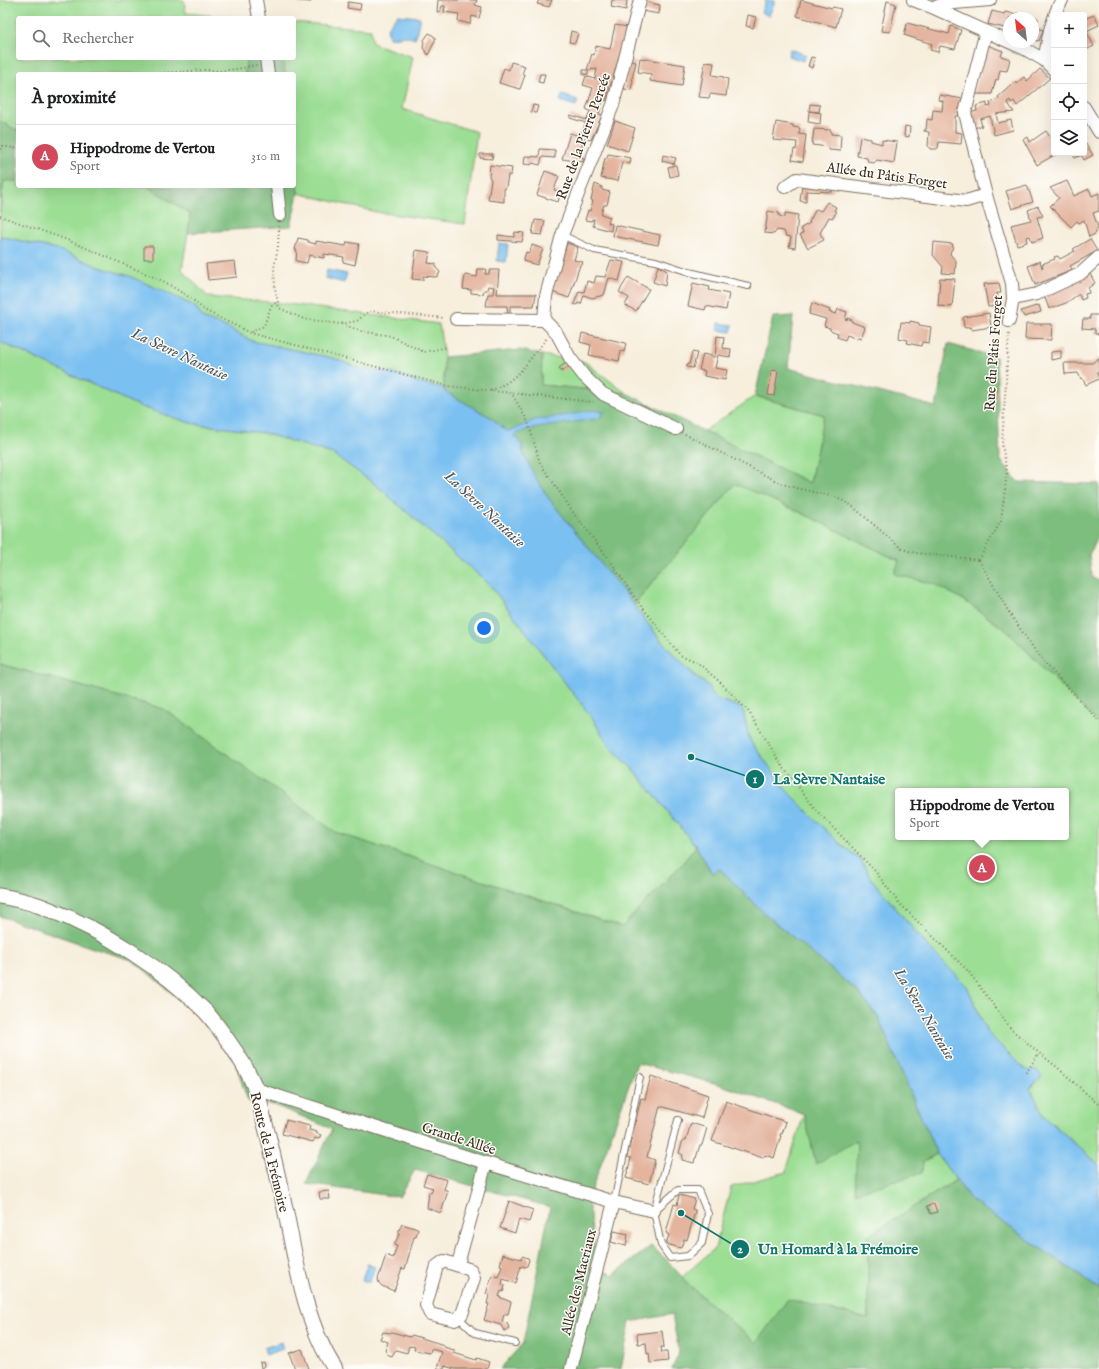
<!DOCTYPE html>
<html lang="fr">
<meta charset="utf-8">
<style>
:root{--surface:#fff;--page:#f6f6f6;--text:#202124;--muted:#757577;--line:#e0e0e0;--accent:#d1495b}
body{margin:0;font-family:"IM FELL English",serif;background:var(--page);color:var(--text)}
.controls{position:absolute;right:12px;top:12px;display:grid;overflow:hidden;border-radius:4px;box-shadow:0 4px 16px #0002}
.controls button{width:36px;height:36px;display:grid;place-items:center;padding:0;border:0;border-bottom:1px solid var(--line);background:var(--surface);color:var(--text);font:20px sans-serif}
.compass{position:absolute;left:1003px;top:12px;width:36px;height:36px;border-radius:50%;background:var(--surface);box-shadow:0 4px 16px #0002;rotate:332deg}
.you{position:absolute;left:484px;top:628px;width:14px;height:14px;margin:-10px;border:3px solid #fff;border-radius:50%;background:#1a73e8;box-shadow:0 0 0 6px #1a73e833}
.badge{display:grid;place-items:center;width:26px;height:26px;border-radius:50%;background:var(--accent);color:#fff;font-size:13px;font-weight:700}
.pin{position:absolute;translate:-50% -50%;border:2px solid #fff;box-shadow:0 1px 4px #0006}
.popup{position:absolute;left:895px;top:788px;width:174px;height:52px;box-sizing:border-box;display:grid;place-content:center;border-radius:4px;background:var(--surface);filter:drop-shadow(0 1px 3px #0005);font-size:13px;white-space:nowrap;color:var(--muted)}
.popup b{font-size:15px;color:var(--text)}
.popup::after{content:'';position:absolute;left:50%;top:100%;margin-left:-8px;border:8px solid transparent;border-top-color:var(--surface)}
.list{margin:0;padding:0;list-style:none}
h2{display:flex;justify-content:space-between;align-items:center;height:52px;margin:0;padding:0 16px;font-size:17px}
h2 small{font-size:13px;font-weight:400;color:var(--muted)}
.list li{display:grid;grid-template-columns:26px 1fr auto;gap:12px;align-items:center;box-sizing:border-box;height:64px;padding:0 16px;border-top:1px solid var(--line)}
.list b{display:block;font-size:15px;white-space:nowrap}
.list p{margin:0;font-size:13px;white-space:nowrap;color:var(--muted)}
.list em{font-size:13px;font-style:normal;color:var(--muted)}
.icon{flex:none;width:22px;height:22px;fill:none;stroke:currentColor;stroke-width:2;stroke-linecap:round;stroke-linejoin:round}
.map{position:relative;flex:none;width:1099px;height:1369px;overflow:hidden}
.search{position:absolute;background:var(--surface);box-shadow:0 4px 16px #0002;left:16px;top:16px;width:280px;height:44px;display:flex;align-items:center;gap:10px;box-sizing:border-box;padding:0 14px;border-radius:4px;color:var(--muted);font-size:15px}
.panel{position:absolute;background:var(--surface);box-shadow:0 4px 16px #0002;left:16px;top:72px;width:280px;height:116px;border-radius:4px}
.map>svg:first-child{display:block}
</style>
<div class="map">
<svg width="1099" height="1369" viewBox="0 0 1099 1369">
<rect width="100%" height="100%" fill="#fdfcf7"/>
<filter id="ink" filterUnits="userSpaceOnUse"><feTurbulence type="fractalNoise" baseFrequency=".025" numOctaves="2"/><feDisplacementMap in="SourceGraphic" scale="8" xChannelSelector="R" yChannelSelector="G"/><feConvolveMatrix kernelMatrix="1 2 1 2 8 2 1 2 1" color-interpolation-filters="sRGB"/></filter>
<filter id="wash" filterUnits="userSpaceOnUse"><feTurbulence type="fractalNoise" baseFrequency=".012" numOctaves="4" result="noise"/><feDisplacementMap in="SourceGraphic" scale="16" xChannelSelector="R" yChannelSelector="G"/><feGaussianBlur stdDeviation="0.9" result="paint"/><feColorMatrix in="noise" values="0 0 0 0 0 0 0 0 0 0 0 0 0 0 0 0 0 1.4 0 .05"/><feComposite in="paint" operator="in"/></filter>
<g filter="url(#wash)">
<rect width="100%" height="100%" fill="#f7eedc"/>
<!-- green -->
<path fill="#9cde94" stroke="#6c8459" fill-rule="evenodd" d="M0,0H184L186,13L243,18H18V58H246L245,74H18V131L0,121Z
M294,22L371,29L372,43L413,57L402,109L477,132L465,224L376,212L298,193L294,156V74H285L283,58H294Z
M4,180L18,181V186H147L191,214L182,270L208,297L281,303L439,324L444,357V388L420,383L393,373L359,368L333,358L252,341L226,327L202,318L196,307L129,276L99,267L59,250L0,236V212Z
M0,342L139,406L190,423L264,433L333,454L376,485L489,584L593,719L609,746L632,768L696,846L682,864L622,927L335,832L164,709L0,664Z
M542,355L585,362L626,393L541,385Z
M755,396L824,415L810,483L704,431Z
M735,483L804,514L899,561L895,574L934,584L962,599L1007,631L1099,724V1165L1044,1116L1030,1088L1042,1077L1023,1068L987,1032L967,986L932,951L903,917L870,877L861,860L838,842L789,793L751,742L739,707L717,699L709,692L710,687C679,665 656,635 634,605ZM898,791H1066V837H898Z
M804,1114L857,1139L923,1161L937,1154L956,1180L868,1236V1319L788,1300L757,1344L690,1286L682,1277L715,1248L731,1187L786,1172Z"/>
<!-- forest -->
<path fill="#7dbd7e" stroke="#5c744e" d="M246,58H283L285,74H245Z
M0,121L18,131V181H4L0,212Z
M294,156L298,193L291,226L188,233L190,214L147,186H294Z
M793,316L788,368L936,407L948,344L996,357L1000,459L1018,482L1099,484V532L1089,555L1092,578L1099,580V724L1007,631L962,599L934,584L894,574L899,561L804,514L735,484L634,605L549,499L534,475L523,452L522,445L513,436L490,417L444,391V357L520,350L542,355L541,385L626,393L810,483L824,415L755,396L773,317Z
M0,664L164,709L335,832L622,927L682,864L696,846L712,873L720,869L764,913L857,991L878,1017L937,1154L923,1161L922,1173L855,1193L857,1140L816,1164L804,1114L718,1084L637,1063L588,1200L597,1268L613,1275L651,1246L667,1260L690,1286L756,1343L788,1299L868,1319V1236L956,1180L971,1200L1099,1289V1369H672L679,1352L672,1314L630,1322L621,1369H500L523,1343L550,1207L415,1170L399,1197L306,1184L332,1129L274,1105L248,1101L235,1062L195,1012L132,960L93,948L0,916Z"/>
<!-- water -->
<path fill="#7ac0f1" stroke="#5a7588" d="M766,0L775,1L769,16L761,12Z
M397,15L420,17L415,39L406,36L389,38L387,28Z
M790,49L806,55L803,61L788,56Z
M562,95L578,100L576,106L560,101Z
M0,236L59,250L99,267L129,276L161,290L196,307L202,318L226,327L252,341L333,358L359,368L393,373L420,383L444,388V391L490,417L507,431L522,426L534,420L573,414L589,410L600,411L604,412L600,418L526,430L514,436L517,438L522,445L523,452L534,475L549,499L632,602L661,641L697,678L710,687L709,692L717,699L740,707L743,710L749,738L751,742L789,793L838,842L861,860L870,877L903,917L932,951L967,986L987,1032L1023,1068L1030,1071L1036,1069L1042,1077L1030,1088L1044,1116L1099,1165V1289L971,1200L937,1154L878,1017L857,991L764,913L720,869L712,873L696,846L632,768L609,746L593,719L489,584L376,485L333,454L264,433L190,423L139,406L0,342Z
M499,243L508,244L506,262L497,261Z
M327,270L347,274L344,283L325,278Z
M719,323L733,325L731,332L717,330Z
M367,1264L375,1267L370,1282L362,1280Z
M281,1342L283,1349L266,1355L264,1348Z"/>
<g id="blocks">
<!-- building -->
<path fill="#e4b49e" d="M297,0H312L311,2L297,1Z
M438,0H477L475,5L482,7L479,18L472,16L470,24L458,21L459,14L444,12L445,6H442L440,12H437Z
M539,0H552L549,7L537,4Z
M612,0H627L626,10L611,7Z
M801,0L832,8L833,7L841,9L836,27L797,16Z
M887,1L896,4L890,32L881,31Z
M348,2L361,4L360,10L347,8Z
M645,2L660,5L659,14L642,11Z
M992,11L1004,14L1005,12L1016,14L1017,13L1032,18H1009V29L988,24Z
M748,15L756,17L753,28L746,26Z
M1094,15L1099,25L1086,31L1094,46L1084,51V19Z
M1033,18L1038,19L1036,27L1043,30L1039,41L1033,40Z
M907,23L949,34L951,26L961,30L955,49L940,46L938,52L930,50L932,44L904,35Z
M615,25L628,27L606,101L603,100L599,114L602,115L591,140L584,138L579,156L584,158L583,162L562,159L570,133L580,136L586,123L570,118V115L587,120L590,111L586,109L593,88L583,85L586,76L595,79L597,69L588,70V74L583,75V70H587L592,54L594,55L596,46L610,49Z
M571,31L578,33L575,43L569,42Z
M429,33L435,37V43H434L428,55L423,48L424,40Z
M987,45L1003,51L1001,56L1010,59L1007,71L1000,70L998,80L996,79L992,94H974Z
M811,57L815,58L812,68L808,66Z
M640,58L685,65L682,86L650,81L651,74L638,72Z
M630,61L636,62L632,79L633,80L631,90L624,89Z
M511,62L525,66L522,74L525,75L520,89L499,83L504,68L509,70Z
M705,62L714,63L712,75L724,77L723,78L728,79L726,96L710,94L709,98L699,97Z
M1040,69L1050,78L1017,106L1014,101L1011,103L1010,100L1007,102L1014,112L1003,113L996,114L998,123L1011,120L1013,130L994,135L990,116L980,119L982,126L973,128L969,113L977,111L976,106L987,103V107L991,106L990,102L999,99L998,97L1015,82L1016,84L1024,77L1027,81Z
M540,74H545L543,83L538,82Z
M939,95L964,99L963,108H959V116H955V132L962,133L961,144L939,142L938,148L936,149H930L928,146L929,132L924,131V130H926L927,119L932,120L933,110L942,111L943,101L938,100Z
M810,104L820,105L819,112L809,111Z
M533,105L538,106L536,113L531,112Z
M809,111L821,113L820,124L808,122Z
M615,121L635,128L628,151L607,144Z
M776,122L793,125V127L800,128L799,134L806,135L803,162L792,160L794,149L796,150L797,142L773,140Z
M905,126L910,127L909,137L904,136Z
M814,129L831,130V134L841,135L840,151L829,150V147L812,145Z
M1046,131L1054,143V153H1058L1037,165L1023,139L1028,137L1030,142Z
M860,137L871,139V141L882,144V140L897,142L894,163L877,160L874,163L868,162L867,158L857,156Z
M1084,141L1093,155L1084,160L1081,155L1075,158L1072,153H1084Z
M540,149L555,150V158L542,157L540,165L532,163L531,165L524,164L525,156L539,157Z
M480,154H493L492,159L480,158Z
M608,154L631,158L630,164L622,162L618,181L601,178L605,158H607Z
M663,155L676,158L674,164L662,161Z
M490,165L512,168L511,175H508L506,188L504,189V202L488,200L491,180L489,176Z
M676,165L678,175L670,177L668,167Z
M545,171L559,176L554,190L561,192L558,202L537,195Z
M1067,181L1074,196L1089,189L1092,196L1099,193V211L1093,213L1098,227L1095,234L1089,237L1084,220L1079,223L1077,221L1071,227L1050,206L1059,198L1050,188Z
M595,184L602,187V190L610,192L607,205H604L601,214L610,217L608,223L612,224L611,231L593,226L594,219H592V221L585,220L588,210L590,211L593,201L591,200Z
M802,185L834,189L832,192L806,191V202L800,201Z
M1027,185L1033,202L1012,209L1006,191Z
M827,202L836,207L834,211L836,212L833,218L829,217L820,233L824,240L808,248L800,235L803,233L801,228L810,223L809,222L816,209L821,211Z
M1038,206L1043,216L1037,217L1043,238L1032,242L1030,236L1026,237L1027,242L1017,245L1011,225L1031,220L1028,210Z
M768,211L779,213V216L785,217V213L798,215L795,248L789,247L791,237L786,236L784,231L777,230L774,234L765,233Z
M535,220L545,221L542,235L532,234Z
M615,225L660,235L658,245L613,236Z
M515,232L524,233L522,242L498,240V235L514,237Z
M298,238L308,240V242L316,244V241L346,246L347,242L359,244L355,265L343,262L344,257L324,254V258L309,255L307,263L296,261L297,250H295Z
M1090,239L1097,251L1070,266L1073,270L1035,285L1028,266L1040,261L1042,268L1043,267L1042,264L1055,259L1054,257L1058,256L1060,259L1075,251L1073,249Z
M934,242L953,244L952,250H951L950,254L956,261L955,274L942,273L943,267L933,255Z
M567,243L578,247L574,260L583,262L582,265H580L569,298L552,292Z
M532,245L543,249L537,265L523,261L526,252L529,253Z
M144,246H153V259H144Z
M416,250L430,252L428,263L436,264V268L440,272L438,276L435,277L423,276V280L412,279Z
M611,260L624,262L619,281L609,278L604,295L592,298L584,295L581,304L578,303L577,305L574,304L579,291L584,292L587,281L594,283L596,276L605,277Z
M235,261L237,277L208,280L206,264Z
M658,266L667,271L665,286L653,282Z
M478,269H486L485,274H489V270H499L497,294H536L534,306H510V314H508L507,306H486L488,294H493L494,287L488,286L487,290H484L483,294L471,293V290L463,289L465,275L477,277Z
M1089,272L1095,283L1088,288L1089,293L1085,294L1086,298L1081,300L1079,294L1066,303L1049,309L1044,295Z
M628,277L649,289L636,311L625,305L629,298L619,292Z
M940,278L955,279L952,307L938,306Z
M693,283L710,287L709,290L729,294L726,310L706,306L705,310L688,306Z
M999,283L1001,293H997L999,306L988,307L984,284Z
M812,303L830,310L829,312L836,314L838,309L847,312L845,319L847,320V318L852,320V322L865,327L861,338L858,337L857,339L847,335L845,340L837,337L838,333L830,330V328L824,326L826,319L809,314Z
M1039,305L1041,312L1024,317L1021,311Z
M989,313L991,327L972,330L971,327L965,328L964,327L963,318L964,317Z
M1090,315H1099V334L1095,333V329L1082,328L1083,319H1090Z
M910,321L919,323V325L931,327L929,343L922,342L921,346L907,343L908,340L899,338L901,322L910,323Z
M1026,324H1052L1051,340L1025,339Z
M582,333L626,343L624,352L621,351L619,361L589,355L591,345L580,342Z
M717,336L724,337L723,348L731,349L730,357L718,355L715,368L727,370L725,380L704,376L705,371L699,370L703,354L715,357Z
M1061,351V358L1051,360V352Z
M692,352L697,353L693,368L686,367L687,365L689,364Z
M1099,358V371L1097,372L1099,379L1086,385L1082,378L1081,379L1078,373L1065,374L1064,363H1092Z
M566,363L569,367L561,372L559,368Z
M772,370L778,371L774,396L768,395Z
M990,389L997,390L996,399L989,398Z
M651,1076L708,1095L702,1118L660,1106L647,1157L655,1160L649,1184L626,1178L631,1158L627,1157L641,1098L645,1099Z
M726,1101L786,1122L782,1134L781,1133L780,1136H781L774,1158L765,1155L763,1158L712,1141Z
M286,1120L310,1126L309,1130L317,1132L316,1133L321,1135L319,1139L315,1138L313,1142L282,1134Z
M691,1123L707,1128L702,1145H700L696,1158H695L694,1163L682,1160L683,1155L679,1153L683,1140H686Z
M427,1174L447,1180L444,1189L448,1191L441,1213L427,1208L429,1192L431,1193L433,1188L423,1185Z
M329,1191L330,1199H320L319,1192Z
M679,1195L695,1199L692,1209L695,1210V1212L687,1240L684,1239L681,1248L666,1244L669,1235L666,1233L674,1204L677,1205Z
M509,1201L533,1210L529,1222L519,1219L515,1233L500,1228Z
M934,1204L937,1212L931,1214L927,1206Z
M402,1224L418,1229L416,1237H414L412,1244L405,1269L402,1268L394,1291L382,1286L379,1283L378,1279L386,1255L393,1258L397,1246L394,1245L400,1233L398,1232Z
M614,1231L628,1234L626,1246L611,1242Z
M503,1254L521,1259L522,1256L528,1258L529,1260L527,1266L525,1267L521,1266L516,1283L503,1279L502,1285L505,1286L503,1292L501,1291L499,1297L511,1302L508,1314H504L502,1322L507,1323L509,1328L504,1331L501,1325L484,1320L489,1304H487L489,1295L486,1294L492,1275L498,1277L502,1266L500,1265Z
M662,1331L664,1347H660L661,1352H667L668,1361L650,1363L649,1353L647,1354L646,1343L638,1344L637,1334Z
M383,1332L390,1333L392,1332L410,1337L412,1335L444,1345V1347L454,1350V1353L476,1360L477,1358L489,1362L487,1369H454L445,1366L444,1369H442L437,1368L442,1352L431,1349L430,1353L414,1350L415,1347L409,1346L407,1353L396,1350L392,1357L389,1356L386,1354L387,1352L385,1351L388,1342L380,1339Z
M302,1349L309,1369H295L289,1353Z
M264,1362L265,1366L261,1368L260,1363Z"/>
</g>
</g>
<g filter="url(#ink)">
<use href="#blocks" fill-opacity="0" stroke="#7d6f60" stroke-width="1"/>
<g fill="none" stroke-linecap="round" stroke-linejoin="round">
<!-- service casing -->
<g stroke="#7d6f60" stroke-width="8">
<path id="service" d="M562,235L594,250L656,261L689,272L748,286
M614,1202L640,1077
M654,1211L678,1190H698L708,1214L702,1243L688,1256L670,1258L661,1245L654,1211L678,1120
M458,1317L475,1333L515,1343"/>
</g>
<!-- minor casing -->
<g stroke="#7d6f60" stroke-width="14">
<path id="minor" d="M256,0L259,18
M913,0L934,8L1025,49L1044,60L1054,70
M934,8L943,4L990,0
M1055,15L1058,7L1062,0
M986,31L965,113L986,195L1012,283L1013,299L1009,321
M266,58L268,74
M1044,60L1050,30L1054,18
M1084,107L1099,132
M277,186L280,215
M785,187L797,179L966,201L986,195
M1013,299L1037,294L1080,274L1099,257
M456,319L544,320L556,332L570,358L584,376L603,394L676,429
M544,320L546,296L562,235L613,105L640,0
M256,1089L486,1163L614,1202L654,1211
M444,1261L471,1270L474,1278L462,1314L455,1320L430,1314L426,1305L437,1266Z
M458,1264L486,1163
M571,1369L614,1202"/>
</g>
<!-- tertiary casing -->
<g stroke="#7d6f60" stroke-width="17">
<path id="tertiary" d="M0,896C16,899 33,902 48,909C105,931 162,968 205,1011C217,1024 227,1039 237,1054C244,1065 251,1077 256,1090C260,1099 261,1110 264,1120C272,1149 278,1179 285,1208C296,1262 305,1323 335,1369"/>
</g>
<!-- path -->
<path stroke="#7d6f60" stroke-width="2" stroke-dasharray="1 3" stroke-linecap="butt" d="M148,74L205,70L220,71L237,69L256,65
M0,149L3,146L18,149
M0,216L65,239L163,281L192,299L204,310L250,333L448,386L593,402
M279,226L278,247L274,268L275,288L279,308L304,319L340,324L357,321L369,311L445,318
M342,324L361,331L391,336L424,352L448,347
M251,332L264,326L271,306L277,302
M491,391L508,382L520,372L547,338
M511,392L528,422L540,463L575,515L611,562L635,598L680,655L697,662L720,682L749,712L783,767L816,810L875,871L899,903L968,971L1012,1030L1039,1053L1057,1067L1099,1105
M685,434L782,484L800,489L835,497L851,505L902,549L916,553L979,560
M979,560L1001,521L1007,472L1002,445L1009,332
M979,560L1010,614L1041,659L1099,721
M1026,1073L1039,1053"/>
<!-- service -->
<use href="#service" stroke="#fff" stroke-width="6"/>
<!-- minor -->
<use href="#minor" stroke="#fff" stroke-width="12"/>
<!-- tertiary -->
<use href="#tertiary" stroke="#fff" stroke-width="15"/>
</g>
</g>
<g text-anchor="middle" stroke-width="3" stroke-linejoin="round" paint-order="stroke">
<!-- street labels -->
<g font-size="14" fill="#3b2a1e" stroke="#fdfcf7">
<text transform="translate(583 136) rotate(-70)" y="5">Rue de la Pierre Percée</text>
<text transform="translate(887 175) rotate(8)" y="5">Allée du Pâtis Forget</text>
<text transform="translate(993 353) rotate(-86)" y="5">Rue du Pâtis Forget</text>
<text transform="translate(459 1138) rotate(18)" y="5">Grande Allée</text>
<text transform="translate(270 1152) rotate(76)" y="5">Route de la Frémoire</text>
<text transform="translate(578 1282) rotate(-76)" y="5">Allée des Macriaux</text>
</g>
<!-- water labels -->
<g font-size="15" font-style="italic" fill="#4e575d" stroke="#fdfcf7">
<text transform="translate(180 354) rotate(25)" y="5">La Sèvre Nantaise</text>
<text transform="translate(485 509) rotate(43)" y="5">La Sèvre Nantaise</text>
<text transform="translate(925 1014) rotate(59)" y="5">La Sèvre Nantaise</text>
</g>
</g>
<!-- callouts -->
<path fill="none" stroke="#0f766e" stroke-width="1.5" d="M691 757L755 779M681 1213L740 1249"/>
<g fill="#0f766e" stroke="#fdfcf7" stroke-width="1.5">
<circle cx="691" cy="757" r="4"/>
<circle cx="681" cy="1213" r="4"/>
<circle cx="755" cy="779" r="10"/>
<circle cx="740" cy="1249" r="10"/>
</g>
<g font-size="12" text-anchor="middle" font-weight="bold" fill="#fff">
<text x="755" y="783">1</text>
<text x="740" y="1253">2</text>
</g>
<g font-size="15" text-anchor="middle" font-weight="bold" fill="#0f766e" stroke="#fdfcf7" stroke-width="3" stroke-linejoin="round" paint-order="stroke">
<text x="829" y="784">La Sèvre Nantaise</text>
<text x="838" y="1254">Un Homard à la Frémoire</text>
</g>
</svg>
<div class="controls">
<button>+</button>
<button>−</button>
<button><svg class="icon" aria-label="locate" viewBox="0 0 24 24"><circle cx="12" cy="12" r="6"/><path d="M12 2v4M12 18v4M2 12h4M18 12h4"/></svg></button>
<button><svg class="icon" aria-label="layers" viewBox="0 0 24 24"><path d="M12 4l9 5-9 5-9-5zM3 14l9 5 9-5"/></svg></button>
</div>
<svg class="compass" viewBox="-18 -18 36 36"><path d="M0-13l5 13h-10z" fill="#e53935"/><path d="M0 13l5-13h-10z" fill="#757577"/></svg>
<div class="you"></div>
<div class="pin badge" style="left:982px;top:868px">A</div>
<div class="popup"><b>Hippodrome de Vertou</b>Sport</div>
<div class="search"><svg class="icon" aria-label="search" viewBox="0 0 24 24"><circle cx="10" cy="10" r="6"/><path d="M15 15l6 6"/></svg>Rechercher</div>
<section class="panel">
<h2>À proximité<small></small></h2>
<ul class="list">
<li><span class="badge">A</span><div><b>Hippodrome de Vertou</b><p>Sport</p></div><em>310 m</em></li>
</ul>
</section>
</div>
